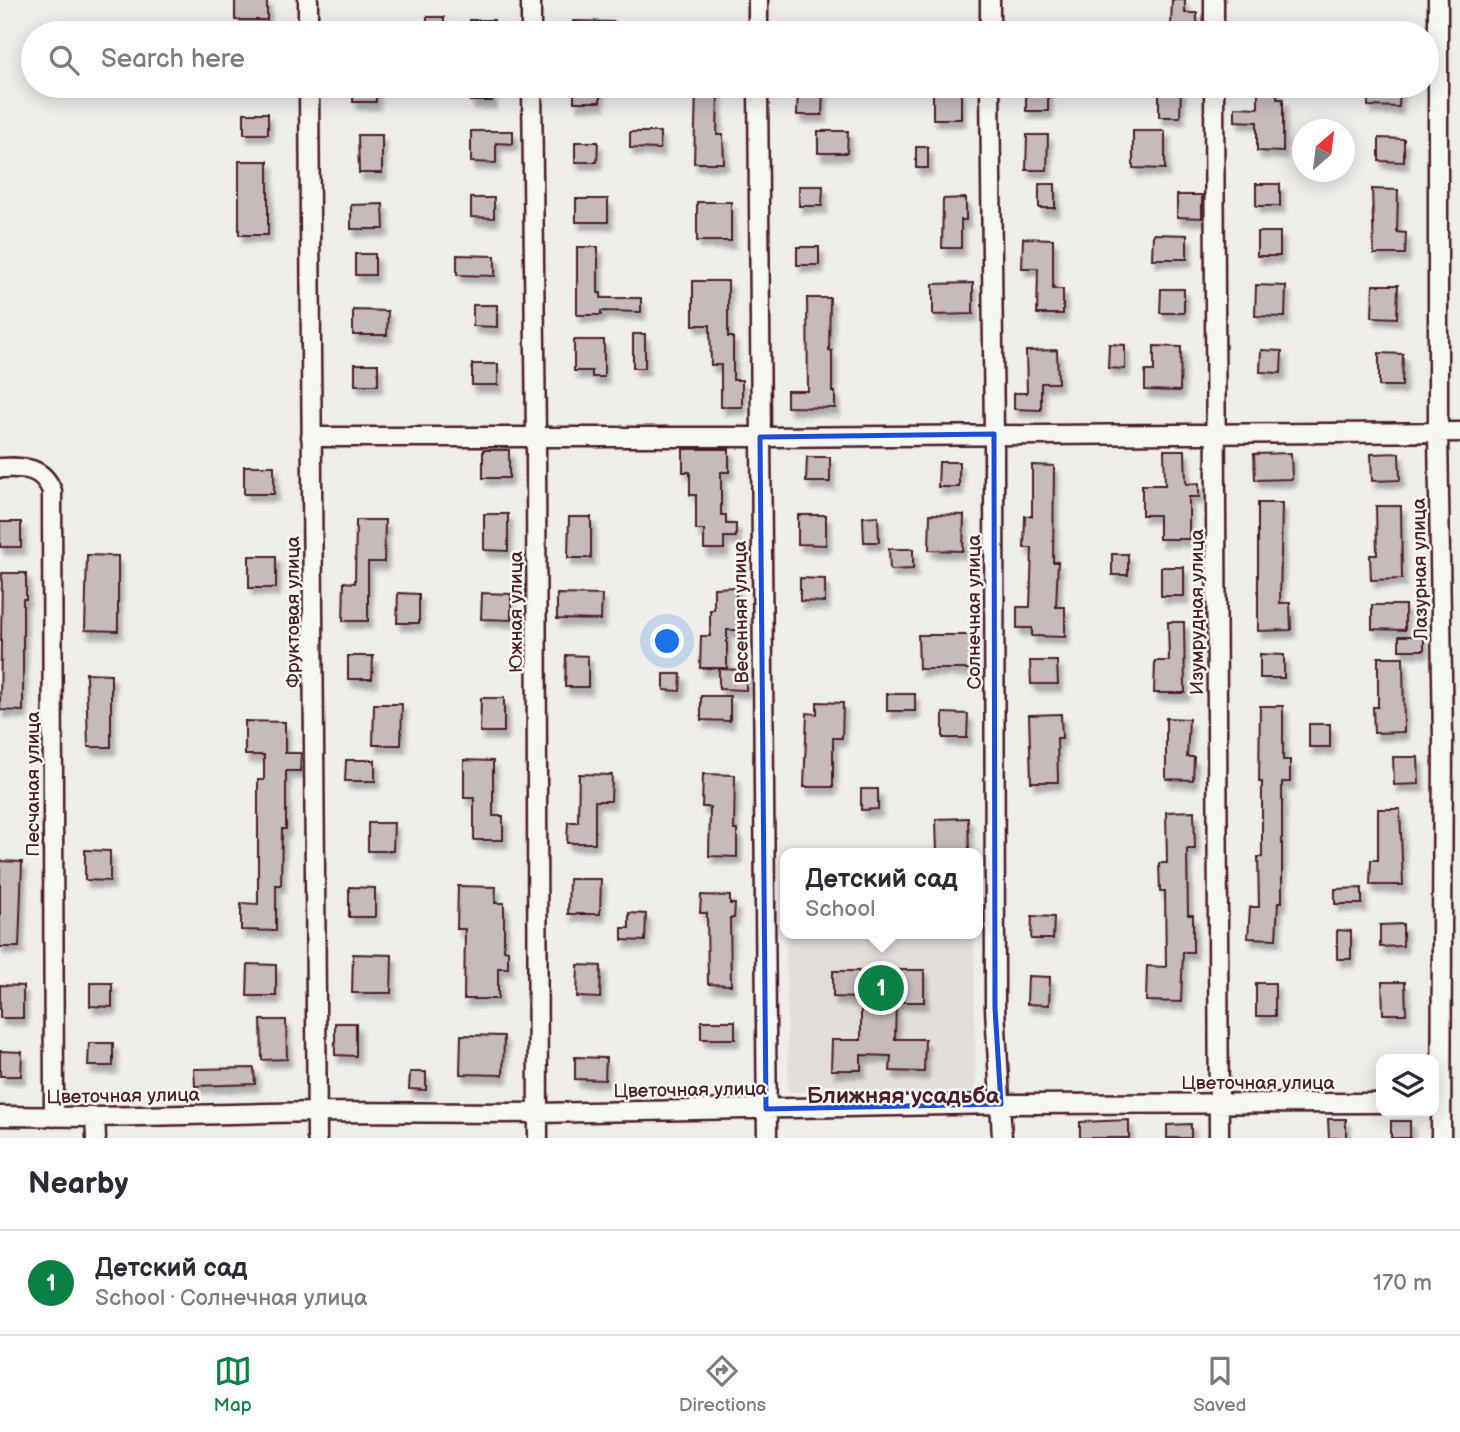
<!DOCTYPE html>
<meta charset="utf-8">
<style>
:root{--surface:#fff;--page:#f7f7f7;--text:#2b2b33;--muted:#7c7c81;--line:#e1e1e2;--accent:#0b8043}
body{margin:0;font-family:"Balsamiq Sans",sans-serif;background:var(--page);color:var(--text)}
.controls{position:absolute;right:21px;bottom:21px;display:grid;overflow:hidden;border-radius:14px;box-shadow:0 4px 18px #0003}
.controls button{width:63px;height:63px;display:grid;place-items:center;padding:0;border:0;border-bottom:2px solid var(--line);background:var(--surface);color:var(--text);font:35px sans-serif}
.compass{position:absolute;left:1292px;top:119px;width:63px;height:63px;border-radius:50%;background:var(--surface);box-shadow:0 4px 18px #0003;rotate:28deg}
.you{position:absolute;left:668px;top:642px;width:24px;height:24px;margin:-18px;border:5px solid #fff;border-radius:50%;background:#1a73e8;box-shadow:0 0 0 10px #1a73e833}
.badge{display:grid;place-items:center;width:46px;height:46px;border-radius:50%;background:var(--accent);color:#fff;font-size:23px;font-weight:700}
.pin{position:absolute;translate:-50% -50%;border:4px solid #fff;box-shadow:0 2px 7px #0006}
.popup{position:absolute;left:780px;top:848px;width:203px;height:91px;box-sizing:border-box;display:grid;place-content:center;border-radius:14px;background:var(--surface);filter:drop-shadow(0 2px 5px #0005);font-size:23px;white-space:nowrap;color:var(--muted)}
.popup b{font-size:26px;color:var(--text)}
.popup::after{content:'';position:absolute;left:50%;top:100%;margin-left:-14px;border:14px solid transparent;border-top-color:var(--surface)}
.list{margin:0;padding:0;list-style:none}
h2{display:flex;justify-content:space-between;align-items:center;height:91px;margin:0;padding:0 28px;font-size:30px}
h2 small{font-size:23px;font-weight:400;color:var(--muted)}
.list li{display:grid;grid-template-columns:46px 1fr auto;gap:21px;align-items:center;box-sizing:border-box;height:105px;padding:0 28px;border-top:2px solid var(--line)}
.list b{display:block;font-size:26px;white-space:nowrap}
.list p{margin:0;font-size:23px;white-space:nowrap;color:var(--muted)}
.list em{font-size:23px;font-style:normal;color:var(--muted)}
.icon{flex:none;width:38px;height:38px;fill:none;stroke:currentColor;stroke-width:2;stroke-linecap:round;stroke-linejoin:round}
.map{position:relative;flex:none;width:1460px;height:1138px;overflow:hidden}
.search{position:absolute;background:var(--surface);box-shadow:0 4px 18px #0003;left:21px;right:21px;top:21px;height:77px;display:flex;align-items:center;gap:18px;box-sizing:border-box;padding:0 24px;border-radius:38px;color:var(--muted);font-size:26px}
.sheet{height:196px;background:var(--surface)}
nav{display:flex;justify-content:space-around;align-items:center;box-sizing:border-box;height:98px;border-top:2px solid var(--line);background:var(--surface);font-size:19px;color:var(--muted)}
nav a{display:grid;justify-items:center;gap:4px}
nav .on{color:var(--accent)}
.map>svg:first-child{display:block}
</style>
<div class="map">
<svg width="1460" height="1138" viewBox="0 0 1460 1138">
<defs>
<filter id="shadow"><feDropShadow dx="4" dy="7" stdDeviation="2" flood-color="#0004"/></filter>
</defs>
<rect width="100%" height="100%" fill="#efedea"/>
<filter id="ink" filterUnits="userSpaceOnUse"><feTurbulence type="fractalNoise" baseFrequency=".0143" numOctaves="2"/><feDisplacementMap in="SourceGraphic" scale="14" xChannelSelector="R" yChannelSelector="G"/><feConvolveMatrix kernelMatrix="1 2 1 2 8 2 1 2 1" color-interpolation-filters="sRGB"/></filter>
<g filter="url(#ink)">
<!-- built -->
<path fill="#e3dedc" d="M786,934H974L976,1091L788,1092Z"/>
<!-- building -->
<path fill="#c6babb" stroke="#4a1f2b" stroke-width="2" filter="url(#shadow)" d="M235,0H267V20H235Z
M1172,0H1185V13H1197V26H1171Z
M427,17H444V33H427Z
M353,20H376V33H353Z
M470,20H494V33H470Z
M573,21L616,22V33H573Z
M353,86H376V102H353Z
M470,86H492V101H470Z
M574,86H600V102H574Z
M798,86H823L822,115H797Z
M1026,86H1048V111H1026Z
M1258,86H1277V99H1283V152L1257,151V122L1235,121V107L1258,108Z
M1368,86H1400L1399,107L1368,106Z
M696,88H718L717,135H723L724,163H694Z
M1159,88H1181L1180,117H1159Z
M933,90H961V119H933Z
M244,113H268V134H244Z
M471,131H513V144L496,143V163L471,162Z
M818,131H848L847,153H818Z
M1133,131H1165V169L1133,168Z
M630,132H660V149L630,148Z
M358,135H382V173H359Z
M1027,135H1048L1047,170H1026Z
M1379,138L1404,139V162L1379,161Z
M575,142H598L597,162H575Z
M916,147H928V168H916Z
M239,161H268V235H239Z
M1039,184H1055V208H1039Z
M1256,184H1280V206H1256Z
M799,186H823L822,206H799Z
M1372,189L1398,190L1397,232L1406,233L1405,254H1374Z
M1177,195H1202V218L1177,217Z
M471,198H494V218L471,217Z
M966,198V220H961V248H942L943,199Z
M576,199H608V222H576Z
M697,202H731V241H697Z
M383,204L384,229H351V205Z
M1257,232H1280V256H1257Z
M1153,234L1187,235V259H1152Z
M1023,238L1053,239V289H1063V314H1037L1038,268H1022Z
M577,247H598V293H601V298H641V312L601,311V315H577Z
M797,247H819V265H797Z
M355,254H375V275H355Z
M457,255L495,256V276L457,275Z
M693,281H728V337H733V380H742V407H721V365H711L710,325H693Z
M973,283V314L933,315V284Z
M1256,285L1286,286L1285,317L1255,316Z
M1373,285H1398L1397,318L1372,317Z
M1161,289H1184V313H1160Z
M807,298H830L829,350L832,351V392H835V408L787,407V391H808Z
M473,305H497V327L473,326Z
M353,310L388,311L387,335H353Z
M633,334H645V368H633Z
M574,340H604V377H592V371H574Z
M1109,344L1125,345V369L1108,368Z
M1154,346L1181,347L1180,391L1145,390V371H1154Z
M1057,350L1058,383H1041V410L1014,409V393H1027L1026,351Z
M1261,350L1282,351L1281,373L1260,372Z
M1379,353L1403,354L1402,386H1379Z
M355,364H378V385H355Z
M472,364H498V385H472Z
M683,449H729V472H721V515H726V524H736V537H724V549H704V530H696V495H690V472H683Z
M483,450H509V478H483Z
M1164,450H1185L1186,484L1199,483V497H1189V539H1159V515H1142V485H1165Z
M1291,453L1292,479L1255,480L1254,454Z
M1399,453L1400,480L1372,481L1371,454Z
M807,457H830V482H806Z
M939,462H959V487H938Z
M1032,465L1054,466L1053,562H1058L1056,607H1065V637L1032,636V628H1017V607H1030L1032,548H1024L1025,516H1032Z
M244,466H274V494H244Z
M1258,503H1282L1280,603H1290L1291,630L1258,631Z
M1376,506H1401L1402,579L1371,580L1370,555H1377Z
M484,514H508V551L484,550Z
M930,514L964,515L963,551L929,550Z
M798,515H826V545L798,544Z
M878,516L879,542H864L863,517Z
M569,517H591V558H568Z
M356,520H385L384,562H368V621H343L344,582L355,583Z
M0,522H21V547H0Z
M889,549H913V569L890,570Z
M1112,554H1128V575H1112Z
M87,555L118,556V631L85,630Z
M249,556H276V588H249Z
M1161,567H1184V596H1161Z
M2,573H26V599H23V711L0,710Z
M800,578L825,579V602L800,601Z
M736,587V609H743L744,630H727V668H700L701,636H710V610H714V588Z
M398,593L419,594V623H397Z
M482,593L511,594V620L481,619Z
M557,594L602,595L601,620L557,619Z
M1372,605H1405V630L1372,629Z
M1168,622H1184L1185,693H1154L1155,661H1169Z
M918,635H973V669H919Z
M1399,636H1424V650H1399Z
M1260,654L1284,655V678H1260Z
M566,655L588,656V687H565Z
M348,656H373L372,679H348Z
M1378,657H1403L1404,732L1374,733L1373,707H1378Z
M1030,661H1057L1058,684H1031Z
M719,669L746,670V690L719,689Z
M86,673L111,674V747H88Z
M664,674H681L680,691L664,690Z
M887,694H915V711H887Z
M701,696H730V721L701,720Z
M481,698H504V732H480Z
M817,702L843,703L842,738H833V787H804L807,713L817,714Z
M374,704H402L401,745H373Z
M1260,706H1283V760H1290V782H1282V902H1278L1276,939L1248,938L1250,907H1259L1258,857H1262V782H1259Z
M943,713L968,714L967,738H943Z
M1061,714L1062,738H1057L1058,782H1031L1029,715Z
M1166,718L1189,719L1187,757H1194L1193,780L1166,779Z
M245,721L285,722V753H301L300,771H286V829H282L281,885H276V931L241,930V903L258,904V780H264V755H245Z
M1309,724H1330V747H1309Z
M1393,757H1418L1419,784L1394,785Z
M346,760H375V781H345Z
M464,760L493,761V816H503V840H474V798H464Z
M579,774L612,775L611,801H595V843H567L568,822H578Z
M703,774L735,775L734,830H737V857L709,856L710,807H702Z
M861,789H878V809L861,810Z
M1378,809H1400L1403,885H1370L1371,860H1378Z
M1194,811L1195,849H1187L1188,915H1193V952H1183L1181,1002L1146,1001L1147,966L1166,967L1165,891H1160L1159,863H1167L1166,812Z
M968,818L969,853H937L936,819Z
M368,823H394L393,851H368Z
M85,850L110,851V881L85,880Z
M0,861L22,862L19,947H0Z
M569,879H601L600,914H568Z
M458,886L496,887L495,903H504V950L508,951V968H498V999H464L465,929H457Z
M349,887L375,888V917H349Z
M1362,888V904H1335V889Z
M701,895L730,896V904H735L734,918H730L731,985L708,984L707,913H700Z
M629,913L646,914L645,941L622,940V928H629Z
M1032,916L1054,917L1053,939H1031Z
M1403,924V946L1380,947V925Z
M1337,930L1351,931V959H1337Z
M353,954L392,955L391,993H352Z
M248,964L276,965V996H247Z
M578,965L601,966L600,998L577,997Z
M894,970H924V1002H896L895,1039H925L924,1072L890,1071L891,1056L861,1055V1070H831L832,1040H861V986L894,987Z
M833,971H859V998L833,997Z
M1028,976L1050,977L1049,1005L1027,1004Z
M1382,982H1405L1406,1014H1383Z
M90,983H112V1007L90,1006Z
M1256,983H1275V1016H1256Z
M0,985L23,986V1018H0Z
M261,1020H286L287,1059L262,1060Z
M701,1021H735V1039H701Z
M335,1023H356V1056L335,1055Z
M461,1035L504,1036L503,1075L460,1074Z
M89,1043H113V1066H88Z
M0,1051L22,1052L21,1076H0Z
M575,1057L606,1058L605,1080L575,1079Z
M254,1068L255,1084L195,1086L194,1069Z
M410,1072H426V1090L409,1089Z
M1328,1119H1346V1138H1329Z
M1129,1120V1138H1080V1122Z
M1391,1121H1410V1138H1391Z
M1191,1124V1138H1167V1125Z"/>
<g fill="none" stroke-linecap="round" stroke-linejoin="round">
<!-- minor casing -->
<g stroke="#4a1f2b" stroke-width="23">
<path id="minor" d="M308,0V33
M531,0V33
M758,0V33
M990,0V33
M1214,0V33
M1438,0V434L1443,739L1441,1138
M309,86L317,1138
M532,86L536,437L538,1138
M758,86L767,1138
M990,86L994,434L995,1008L1002,1138
M1214,86L1219,1138
M311,437H760L1460,432
M0,468C23,467 42,466 52,491L54,1117
M0,1116L95,1117L317,1112L537,1113L1001,1104L1381,1103
M95,1117L96,1138"/>
</g>
<!-- minor -->
<use href="#minor" stroke="#f6f6f2" stroke-width="18"/>
</g>
</g>
<!-- marked area -->
<path fill="none" stroke="#1d4ed8" stroke-width="5" stroke-linejoin="round" d="M994,434L995,1008L1001,1104L766,1109L760,437Z"/>
<g text-anchor="middle" stroke-width="5" stroke-linejoin="round" paint-order="stroke">
<!-- street labels -->
<g font-size="19" fill="#4a1f2b" stroke="#f6f6f2">
<text transform="translate(1419 569) rotate(-91)" y="7">Лазурная улица</text>
<text transform="translate(292 612) rotate(-90)" y="7">Фруктовая улица</text>
<text transform="translate(515 612) rotate(-90)" y="7">Южная улица</text>
<text transform="translate(740 612) rotate(-91)" y="7">Весенняя улица</text>
<text transform="translate(973 612) rotate(-90)" y="7">Солнечная улица</text>
<text transform="translate(1196 612) rotate(-90)" y="7">Изумрудная улица</text>
<text transform="translate(32 784) rotate(-90)" y="7">Песчаная улица</text>
<text x="1258" y="1089">Цветочная улица</text>
<text transform="translate(690 1089) rotate(-1)" y="7">Цветочная улица</text>
<text transform="translate(123 1095) rotate(-1)" y="7">Цветочная улица</text>
</g>
<!-- quarter labels -->
<g font-size="23" font-weight="bold" fill="#4a1f2b" stroke="#f6f6f2">
<text x="903" y="1103">Ближняя усадьба</text>
</g>
</g>
</svg>
<div class="controls">
<button><svg class="icon" aria-label="layers" viewBox="0 0 24 24"><path d="M12 4l9 5-9 5-9-5zM3 14l9 5 9-5"/></svg></button>
</div>
<svg class="compass" viewBox="-18 -18 36 36"><path d="M0-13l5 13h-10z" fill="#e53935"/><path d="M0 13l5-13h-10z" fill="#7c7c81"/></svg>
<div class="you"></div>
<div class="pin badge" style="left:881px;top:988px">1</div>
<div class="popup"><b>Детский сад</b>School</div>
<div class="search"><svg class="icon" aria-label="search" viewBox="0 0 24 24"><circle cx="10" cy="10" r="6"/><path d="M15 15l6 6"/></svg>Search here</div>
</div>
<section class="sheet">
<h2>Nearby<small></small></h2>
<ul class="list">
<li><span class="badge">1</span><div><b>Детский сад</b><p>School · Солнечная улица</p></div><em>170 m</em></li>
</ul>
</section>
<nav>
<a class="on"><svg class="icon" aria-label="map" viewBox="0 0 24 24"><path d="M3 6l6-2 6 2 6-2v14l-6 2-6-2-6 2zM9 4v14M15 6v14"/></svg>Map</a>
<a><svg class="icon" aria-label="directions" viewBox="0 0 24 24"><path d="M12 3l9 9-9 9-9-9zM9 14v-3h6M13 9l2 2-2 2"/></svg>Directions</a>
<a><svg class="icon" aria-label="saved" viewBox="0 0 24 24"><path d="M7 4h10v16l-5-4-5 4z"/></svg>Saved</a>
</nav>
